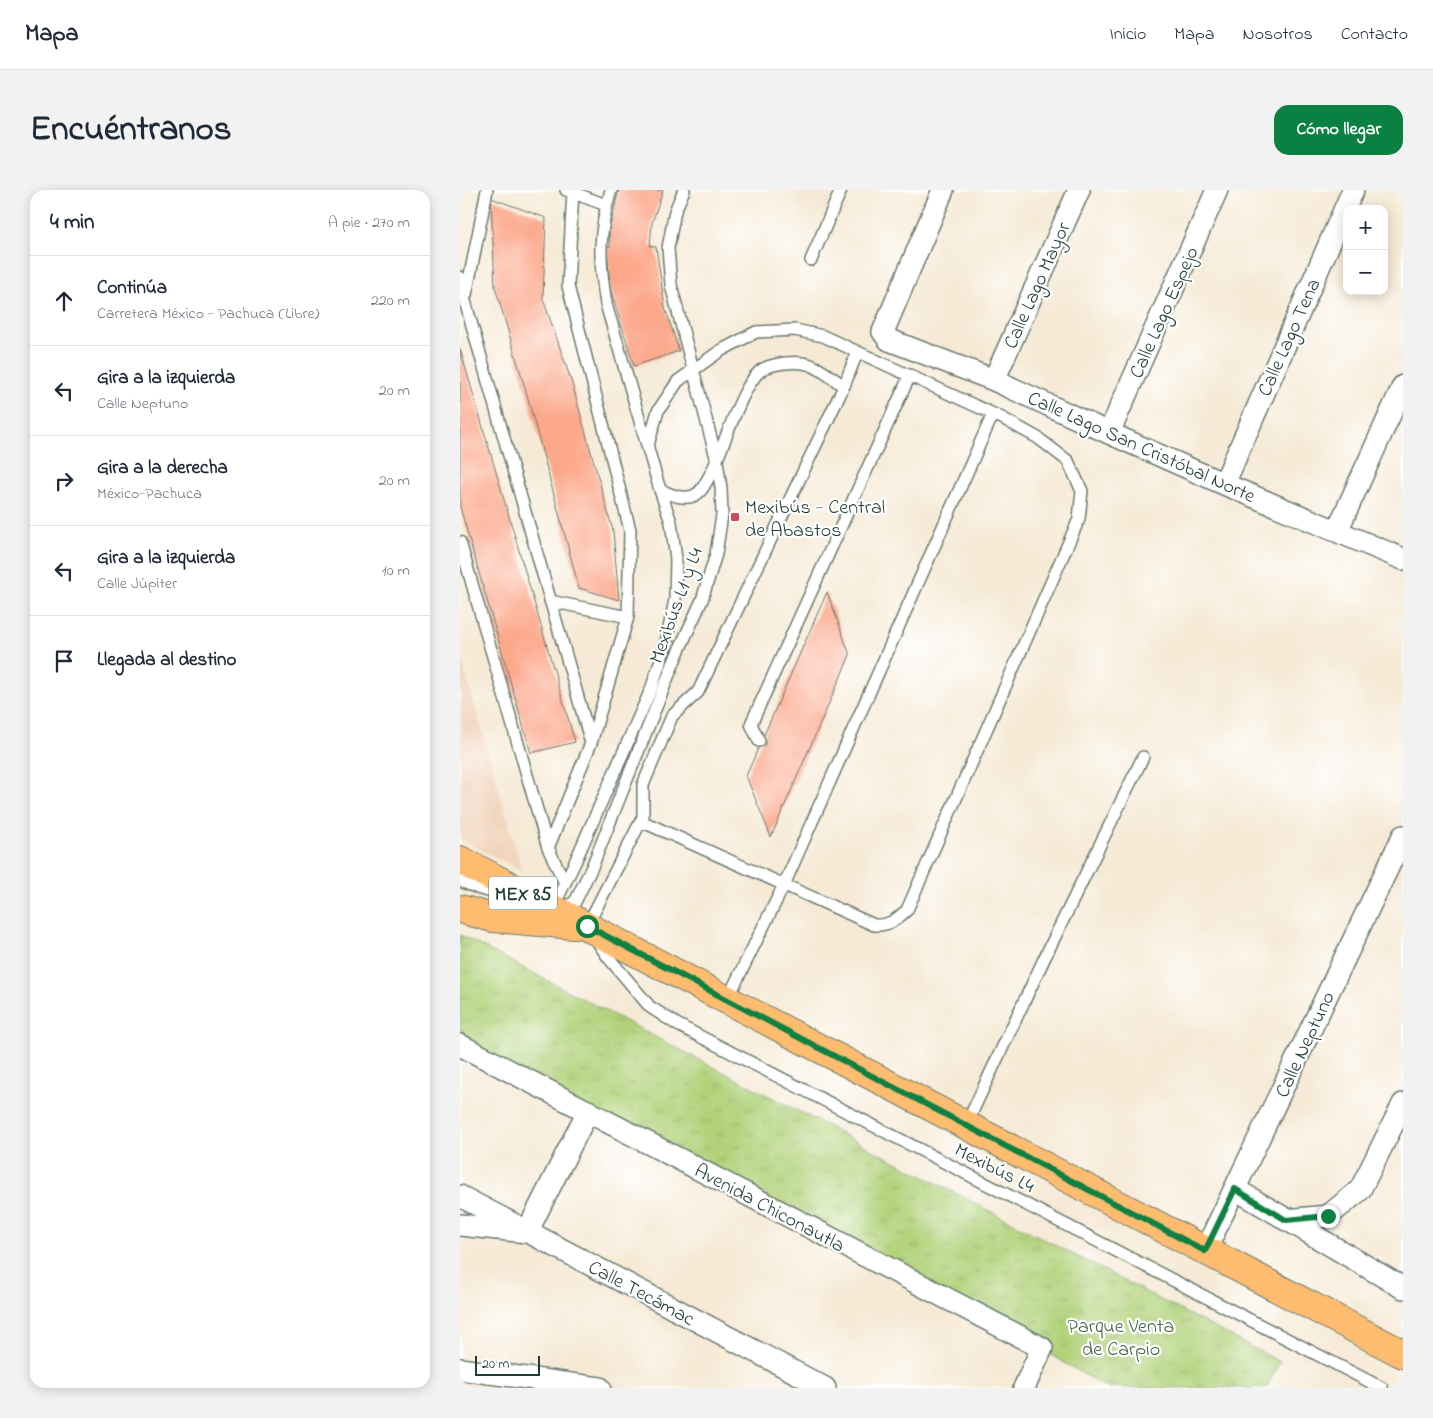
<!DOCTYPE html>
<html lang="es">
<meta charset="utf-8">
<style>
:root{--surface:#fff;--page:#f2f2f3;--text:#1f2937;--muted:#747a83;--line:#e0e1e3;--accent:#0b8043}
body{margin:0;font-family:"Indie Flower",sans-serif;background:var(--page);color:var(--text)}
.controls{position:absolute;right:15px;top:15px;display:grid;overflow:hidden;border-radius:10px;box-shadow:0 2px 12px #0003}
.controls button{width:45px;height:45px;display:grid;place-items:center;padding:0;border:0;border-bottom:1px solid var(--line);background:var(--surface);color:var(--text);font:25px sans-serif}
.scale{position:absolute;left:15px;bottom:12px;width:65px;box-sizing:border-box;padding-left:5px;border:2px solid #1f3d34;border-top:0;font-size:14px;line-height:18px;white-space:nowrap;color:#1f3d34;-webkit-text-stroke:4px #fff;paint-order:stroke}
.stop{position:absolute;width:15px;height:15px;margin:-11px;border:4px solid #0b8043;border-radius:50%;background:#fff}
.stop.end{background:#0b8043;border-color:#fff;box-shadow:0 1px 5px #0008}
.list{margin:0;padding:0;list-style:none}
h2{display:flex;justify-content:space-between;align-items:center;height:65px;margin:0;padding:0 20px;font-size:21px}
h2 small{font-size:16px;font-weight:400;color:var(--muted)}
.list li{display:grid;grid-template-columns:32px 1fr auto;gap:15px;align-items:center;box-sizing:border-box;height:90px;padding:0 20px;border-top:1px solid var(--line)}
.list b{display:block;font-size:19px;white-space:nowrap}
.list p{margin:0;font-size:16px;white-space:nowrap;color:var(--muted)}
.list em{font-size:16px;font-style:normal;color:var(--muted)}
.icon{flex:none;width:28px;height:28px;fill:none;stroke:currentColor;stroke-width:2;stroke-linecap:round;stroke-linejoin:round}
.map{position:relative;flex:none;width:943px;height:1198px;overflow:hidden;border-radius:15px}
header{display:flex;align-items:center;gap:30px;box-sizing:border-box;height:70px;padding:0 25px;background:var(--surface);border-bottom:1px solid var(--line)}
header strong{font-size:24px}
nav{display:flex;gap:28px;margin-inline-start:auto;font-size:18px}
.intro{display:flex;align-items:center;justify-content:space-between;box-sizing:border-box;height:120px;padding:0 30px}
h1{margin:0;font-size:35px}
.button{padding:12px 22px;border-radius:15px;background:var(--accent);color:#fff;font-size:18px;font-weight:700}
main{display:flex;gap:30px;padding:0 30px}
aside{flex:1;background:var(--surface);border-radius:15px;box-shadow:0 2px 12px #0003}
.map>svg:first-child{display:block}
</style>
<header>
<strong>Mapa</strong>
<nav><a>Inicio</a><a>Mapa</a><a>Nosotros</a><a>Contacto</a></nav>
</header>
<div class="intro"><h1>Encuéntranos</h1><a class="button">Cómo llegar</a></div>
<main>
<aside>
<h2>4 min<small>A pie · 270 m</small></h2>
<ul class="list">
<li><svg class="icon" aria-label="ahead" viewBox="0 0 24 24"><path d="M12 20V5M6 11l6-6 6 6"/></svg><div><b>Continúa</b><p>Carretera México - Pachuca (Libre)</p></div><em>220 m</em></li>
<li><svg class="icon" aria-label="left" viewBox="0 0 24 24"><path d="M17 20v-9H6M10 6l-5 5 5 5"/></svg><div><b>Gira a la izquierda</b><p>Calle Neptuno</p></div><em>20 m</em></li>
<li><svg class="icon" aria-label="right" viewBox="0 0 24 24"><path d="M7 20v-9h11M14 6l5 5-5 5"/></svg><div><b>Gira a la derecha</b><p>México-Pachuca</p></div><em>20 m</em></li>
<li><svg class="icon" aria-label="left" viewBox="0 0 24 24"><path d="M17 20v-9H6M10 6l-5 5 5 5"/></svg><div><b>Gira a la izquierda</b><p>Calle Júpiter</p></div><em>10 m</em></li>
<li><svg class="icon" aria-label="arrive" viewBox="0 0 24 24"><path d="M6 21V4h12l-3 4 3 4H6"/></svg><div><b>Llegada al destino</b></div></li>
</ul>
</aside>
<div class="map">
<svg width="943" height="1198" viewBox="0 0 943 1198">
<defs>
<pattern id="park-tufts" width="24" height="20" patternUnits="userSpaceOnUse" patternTransform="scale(1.25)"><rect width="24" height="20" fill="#b1d279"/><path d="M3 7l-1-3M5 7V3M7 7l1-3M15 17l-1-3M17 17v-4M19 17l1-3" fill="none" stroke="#98b569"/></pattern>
</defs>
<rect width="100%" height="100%" fill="#fff"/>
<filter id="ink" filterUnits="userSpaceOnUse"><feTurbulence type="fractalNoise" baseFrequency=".02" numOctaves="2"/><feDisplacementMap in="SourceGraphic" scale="10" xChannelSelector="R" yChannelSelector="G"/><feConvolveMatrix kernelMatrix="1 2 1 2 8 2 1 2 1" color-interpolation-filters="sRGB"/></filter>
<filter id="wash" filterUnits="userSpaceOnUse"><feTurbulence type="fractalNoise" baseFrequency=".0096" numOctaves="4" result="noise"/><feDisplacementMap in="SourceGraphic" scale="20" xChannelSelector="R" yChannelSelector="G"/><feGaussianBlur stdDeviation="1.12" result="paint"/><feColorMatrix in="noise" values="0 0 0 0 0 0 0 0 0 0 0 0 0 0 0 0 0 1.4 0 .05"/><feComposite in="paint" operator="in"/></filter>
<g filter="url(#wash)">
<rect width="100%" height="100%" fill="#f6ead6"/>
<!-- built -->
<path fill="#f2d5be" d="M0,464L62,680L0,650Z"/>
<!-- park -->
<path fill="url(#park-tufts)" stroke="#688856" d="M0,745L820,1172L806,1198H647L581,1159L0,857Z"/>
<g id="blocks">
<!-- building -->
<path fill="#fca88b" d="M159,0H203L192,33L190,56L196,57L205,118L219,161L174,176L150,98L147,57L150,56L149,41Z
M31,8L86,28L83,109L111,190L153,341L159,410L119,398L66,201L35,97Z
M0,159L115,552L71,563L0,317Z
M367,402L390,465L311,647L286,586Z"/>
</g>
</g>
<g filter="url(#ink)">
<use href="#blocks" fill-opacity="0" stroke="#6a7a6d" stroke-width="1"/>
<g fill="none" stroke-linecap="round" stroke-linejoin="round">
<!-- lane casing -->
<g stroke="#6a7a6d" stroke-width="14">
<path id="lane" d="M106,0L146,15
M113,0L108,96L170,340L168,427L131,553
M351,70L381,0
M0,87L5,111L131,553L88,658
M6,105L27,0
M200,300C211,304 221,310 233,306C242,303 246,292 251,283C263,260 283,190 303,179C310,175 318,174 325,173C334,172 343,172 351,175C363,180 373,189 384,196
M0,352L88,658L105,693
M90,411L168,427
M299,551L291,534L450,185
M181,631L414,735C429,736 436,730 447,720L619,329L622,301L608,271L578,248L542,228L363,146L335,140L296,142L260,161L218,191L198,221L188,255
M0,691L20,699L44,705
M99,720L115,712L132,677L216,467L242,410L256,364L262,325L261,298L257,271L211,95L208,58L215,21L224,0
M97,721V710L100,703L115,672L192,497L205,457L215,410L216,369L211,332L200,300L146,114C139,71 138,43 151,0
M127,736L183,627V595L212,526L238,502L384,196L397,163
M135,748L148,767L190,817L218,835L922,1198
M267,810L324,695L533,224
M506,935L584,769L683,567"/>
</g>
<!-- street casing -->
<g stroke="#6a7a6d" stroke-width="24">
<path id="street" d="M483,0L423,142L429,150L534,190L649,243L764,294L943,369
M534,190L619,0
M649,243L757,0
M764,294L893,0
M877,341L943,196
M0,855L582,1158L564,1198
M775,999L943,1098
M0,1006L365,1198
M826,1030L868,1026L900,1000L943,914
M0,1035L67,1042L128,921
M745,1061L943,646
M0,1179L140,1198"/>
</g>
<!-- primary casing -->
<g stroke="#6a7a6d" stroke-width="30">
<path id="primary" d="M0,670L943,1164
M0,719L33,728L114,735"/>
</g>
<!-- lane -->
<use href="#lane" stroke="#fff" stroke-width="11"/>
<!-- street -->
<use href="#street" stroke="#fff" stroke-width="21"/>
<!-- primary -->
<use href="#primary" stroke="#febc70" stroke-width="28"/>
</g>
</g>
<g fill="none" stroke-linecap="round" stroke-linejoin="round" filter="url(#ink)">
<!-- route -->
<path stroke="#0b8043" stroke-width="6" d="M127,736L745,1061L775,999L826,1030L868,1026"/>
</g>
<!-- markers -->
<rect fill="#d1495b" stroke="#fff" stroke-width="2" x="270" y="322" width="10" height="10" rx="2.5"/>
<g text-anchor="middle" stroke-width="4.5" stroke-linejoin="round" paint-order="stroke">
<!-- shield labels -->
<rect fill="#fff" stroke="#627771" stroke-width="1" x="29" y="686.5" width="68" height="33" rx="4"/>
<g font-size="19" font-weight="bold" fill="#1f3d34">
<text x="63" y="710">MEX 85</text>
</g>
<!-- street labels -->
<g font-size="20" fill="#1f3d34" stroke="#fff">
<text transform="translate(576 95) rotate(-66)" y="7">Calle Lago Mayor</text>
<text transform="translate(703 122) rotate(-66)" y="7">Calle Lago Espejo</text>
<text transform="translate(828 147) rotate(-66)" y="7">Calle Lago Tena</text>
<text transform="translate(682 256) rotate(24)" y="7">Calle Lago San Cristóbal Norte</text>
<text transform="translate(215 415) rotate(-70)" y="7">Mexibús L1 y L4</text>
<text transform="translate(844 854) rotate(-65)" y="7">Calle Neptuno</text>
<text transform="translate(535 977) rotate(27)" y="7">Mexibús L4</text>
<text transform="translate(310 1017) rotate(28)" y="7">Avenida Chiconautla</text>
<text transform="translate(182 1102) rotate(28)" y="7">Calle Tecámac</text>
</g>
<!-- poi labels -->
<g font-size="20" fill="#1f3d34" stroke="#fff" text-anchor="start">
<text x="285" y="323">Mexibús - Central<tspan x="285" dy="23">de Abastos</tspan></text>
</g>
<!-- park labels -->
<g font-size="20" fill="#446245" stroke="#fff">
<text x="661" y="1142">Parque Venta<tspan x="661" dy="23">de Carpio</tspan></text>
</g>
</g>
</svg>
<div class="controls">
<button>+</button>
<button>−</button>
</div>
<div class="scale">20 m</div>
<div class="stop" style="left:127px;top:736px"></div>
<div class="stop end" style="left:868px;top:1026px"></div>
</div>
</main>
